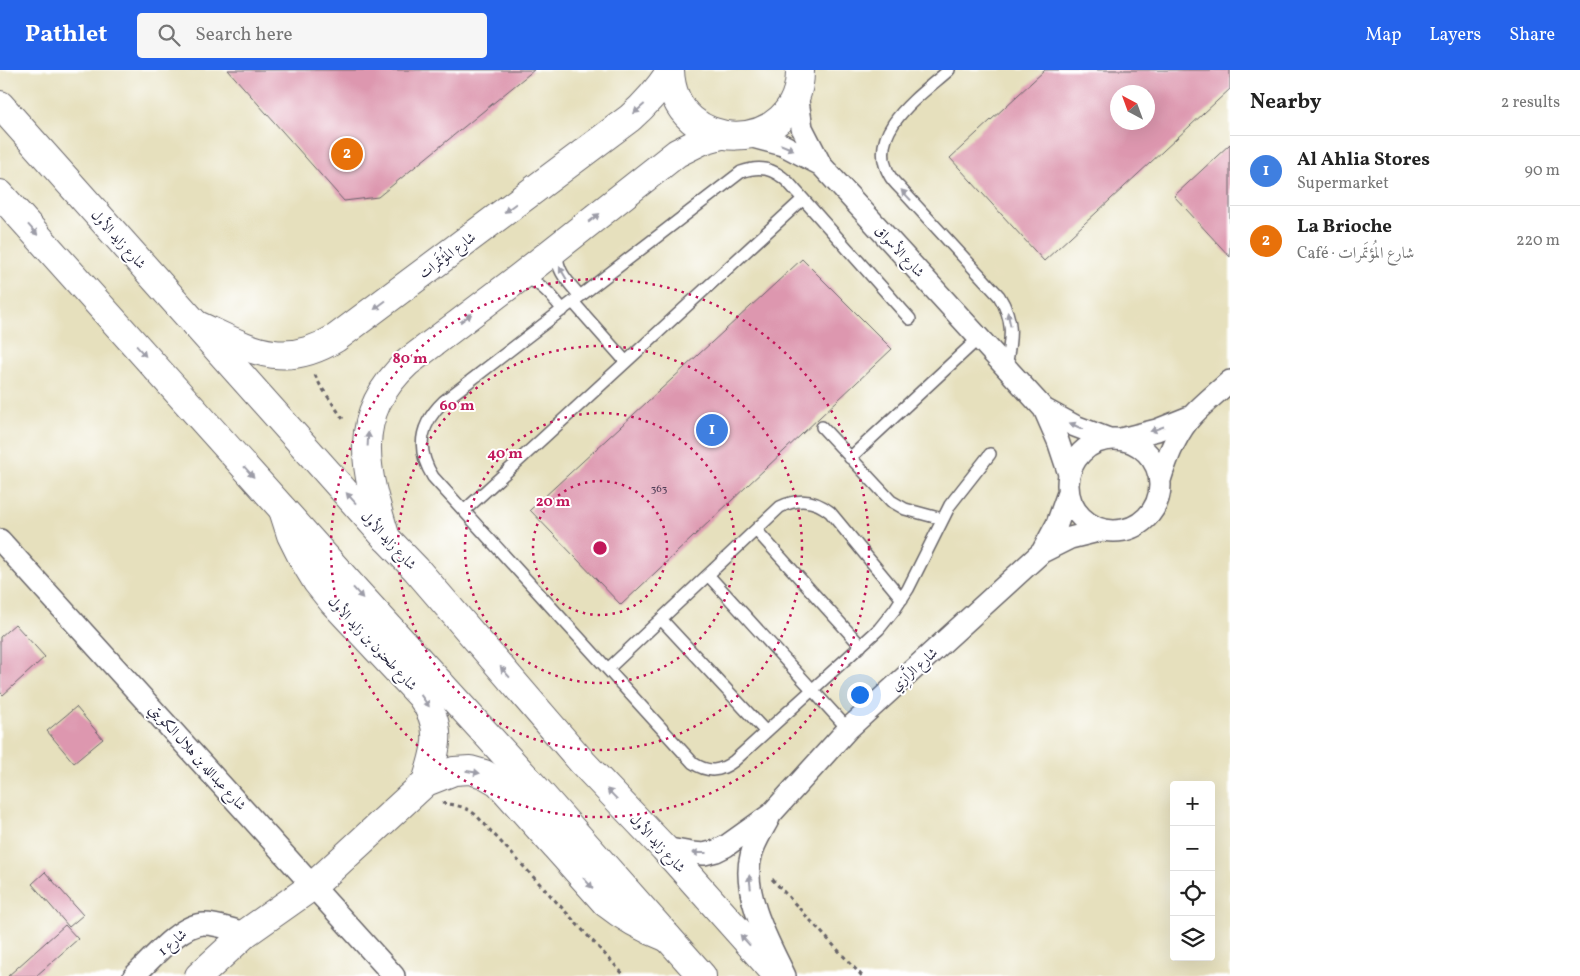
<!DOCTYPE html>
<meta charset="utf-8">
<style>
:root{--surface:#fff;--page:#f6f6f6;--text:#222;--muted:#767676;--line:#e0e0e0;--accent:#2563eb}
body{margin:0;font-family:Vollkorn,Amiri,serif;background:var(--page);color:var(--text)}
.controls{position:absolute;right:15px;bottom:15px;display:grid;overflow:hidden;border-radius:5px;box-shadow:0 5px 20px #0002}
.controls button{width:45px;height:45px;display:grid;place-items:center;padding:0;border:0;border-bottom:1px solid var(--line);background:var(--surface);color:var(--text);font:25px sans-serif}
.compass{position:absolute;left:1110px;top:15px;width:45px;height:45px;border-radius:50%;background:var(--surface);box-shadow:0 5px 20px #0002;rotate:319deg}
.you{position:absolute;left:859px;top:624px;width:18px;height:18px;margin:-12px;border:4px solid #fff;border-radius:50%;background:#1a73e8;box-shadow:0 0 0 8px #1a73e833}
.badge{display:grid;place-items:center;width:32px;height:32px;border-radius:50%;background:var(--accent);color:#fff;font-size:16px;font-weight:700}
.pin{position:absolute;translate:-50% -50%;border:2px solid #fff;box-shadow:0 1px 5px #0006}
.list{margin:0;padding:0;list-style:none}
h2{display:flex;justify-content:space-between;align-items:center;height:65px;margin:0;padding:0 20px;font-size:21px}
h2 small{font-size:16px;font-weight:400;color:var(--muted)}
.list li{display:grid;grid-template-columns:32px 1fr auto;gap:15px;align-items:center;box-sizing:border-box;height:70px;padding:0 20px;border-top:1px solid var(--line)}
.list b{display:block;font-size:19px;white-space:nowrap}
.list p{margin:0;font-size:16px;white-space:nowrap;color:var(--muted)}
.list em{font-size:16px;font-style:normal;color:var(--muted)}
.icon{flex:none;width:28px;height:28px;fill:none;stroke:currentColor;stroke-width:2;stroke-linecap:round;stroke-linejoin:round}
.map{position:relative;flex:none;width:1230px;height:906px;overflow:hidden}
header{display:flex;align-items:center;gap:30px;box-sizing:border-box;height:70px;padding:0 25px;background:var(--accent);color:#fff}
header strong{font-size:24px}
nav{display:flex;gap:28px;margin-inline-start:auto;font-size:18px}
.search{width:350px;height:45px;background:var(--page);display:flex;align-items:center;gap:12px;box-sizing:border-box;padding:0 18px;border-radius:5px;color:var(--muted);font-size:19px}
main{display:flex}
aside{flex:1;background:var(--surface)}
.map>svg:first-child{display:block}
</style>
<header>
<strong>Pathlet</strong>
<div class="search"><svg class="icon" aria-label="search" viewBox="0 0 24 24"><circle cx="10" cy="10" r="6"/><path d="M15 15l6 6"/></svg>Search here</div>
<nav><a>Map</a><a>Layers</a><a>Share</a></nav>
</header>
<main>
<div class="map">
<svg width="1230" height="906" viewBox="0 0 1230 906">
<rect width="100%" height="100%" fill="#fff"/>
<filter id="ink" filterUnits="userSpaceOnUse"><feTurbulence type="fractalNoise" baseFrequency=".02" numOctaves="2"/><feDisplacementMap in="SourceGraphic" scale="10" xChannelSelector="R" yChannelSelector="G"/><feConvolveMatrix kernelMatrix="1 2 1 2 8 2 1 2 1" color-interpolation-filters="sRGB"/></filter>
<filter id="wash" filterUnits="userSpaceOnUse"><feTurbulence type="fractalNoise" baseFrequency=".0096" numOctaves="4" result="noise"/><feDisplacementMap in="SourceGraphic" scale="20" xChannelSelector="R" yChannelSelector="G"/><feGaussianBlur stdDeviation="1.12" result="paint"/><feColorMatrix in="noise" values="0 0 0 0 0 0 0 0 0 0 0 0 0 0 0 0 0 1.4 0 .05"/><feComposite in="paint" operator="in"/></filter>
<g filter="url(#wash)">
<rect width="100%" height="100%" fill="#e6e0bd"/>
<g id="blocks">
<!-- building -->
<path fill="#dd97af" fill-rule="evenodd" d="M228,0H534L378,127L344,131Z
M1045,0H1230V19L1044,191L950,88ZM1118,22H1148V52H1118Z
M1230,74V187L1174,126Z
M802,189L892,279L621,535L530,440Z
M15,554L45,587L3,625L0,622V567Z
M76,637L103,669L74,693L47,661Z
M45,802L83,845L69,857L32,814Z
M65,855L78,869L36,906H8Z"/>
</g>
</g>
<g filter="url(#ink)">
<use href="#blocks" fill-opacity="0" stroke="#676468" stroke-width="1"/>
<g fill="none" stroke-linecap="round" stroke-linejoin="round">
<!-- service casing -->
<g stroke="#676468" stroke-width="14">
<path id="service" d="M949,0C921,25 864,62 890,106C892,110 896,114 900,118L999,226C1015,251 1011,269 1006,297
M558,180C554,199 569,213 580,226
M522,207C541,212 551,225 563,240
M573,232L626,292
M910,249L788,112C773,98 760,95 741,102L444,331C420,354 415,378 433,407L693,693C708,703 720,702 734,691L879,559L895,539L908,519L950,435L990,384
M822,357L891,431L905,439L942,449
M850,388L979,268
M464,441L803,129
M756,460L861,576
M708,505L848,659
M661,549L766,662
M608,599L780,437C798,428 814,429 830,442L902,529"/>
</g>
<!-- minor casing -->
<g stroke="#676468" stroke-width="24">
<path id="minor" d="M797,24L802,58L821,95L1044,339L1058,371L1069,404
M749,66L783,75L821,95
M1044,339L1075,356L1109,369
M1068 415a46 46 0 1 1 92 0a46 46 0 1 1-92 0Z
M1121,369L1157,360L1192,346
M1160,410C1167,387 1176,363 1193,345C1204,333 1218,322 1230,311
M0,470L394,906
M1042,482L1057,454L1068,423
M769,748C763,760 754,772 751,786C741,823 769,873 785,906
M664,778L692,783L704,784L716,781L726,776L771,744L848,659L1042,482L1070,468L1102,460
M134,906C151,890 180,854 204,854C218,854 232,860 246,863"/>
</g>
<!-- tertiary casing -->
<g stroke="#676468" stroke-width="30">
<path id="tertiary" d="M670,0C673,89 801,86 800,0
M195,254C247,277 281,302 336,268L630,48C646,34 658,20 670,2
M283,440L291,465L303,489L317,512L333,532L421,626C444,657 437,678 426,712
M386,468C365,400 349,346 408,292L520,207L677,83L703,70L721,65
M199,906L246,863L314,815L426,712L454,701L470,700L484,704L498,712L606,833C626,849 645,859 668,868"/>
</g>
<!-- primary casing -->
<g stroke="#676468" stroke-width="30">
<path id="primary" d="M0,35L386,468L416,499L583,693L664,778L778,906
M0,124L357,522L539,722L702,906"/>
</g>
<!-- path -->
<path stroke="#676468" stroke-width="3" stroke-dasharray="4 4" stroke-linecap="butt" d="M315,305L320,315L345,352
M442,733C455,735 465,736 476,745L625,906
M772,809L862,906"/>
<!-- service -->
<use href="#service" stroke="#fff" stroke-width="11"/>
<!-- minor -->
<use href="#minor" stroke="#fff" stroke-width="21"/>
<!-- tertiary -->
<use href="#tertiary" stroke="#fff" stroke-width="28"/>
<!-- primary -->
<use href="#primary" stroke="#fff" stroke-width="28"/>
</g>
<!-- one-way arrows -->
<defs><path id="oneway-solid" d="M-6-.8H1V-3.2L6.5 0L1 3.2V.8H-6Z" transform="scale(1.25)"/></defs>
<g fill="#9c9ca7">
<use href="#oneway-solid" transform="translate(639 39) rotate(139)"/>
<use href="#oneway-solid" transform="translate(787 77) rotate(23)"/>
<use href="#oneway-solid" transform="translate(906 125) rotate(-133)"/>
<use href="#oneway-solid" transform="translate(510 138) rotate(143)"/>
<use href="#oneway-solid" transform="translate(594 148) rotate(-38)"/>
<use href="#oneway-solid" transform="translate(33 160) rotate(48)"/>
<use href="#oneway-solid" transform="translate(563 203) rotate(-120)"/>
<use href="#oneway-solid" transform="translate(380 235) rotate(143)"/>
<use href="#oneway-solid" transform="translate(466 248) rotate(-37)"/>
<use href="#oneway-solid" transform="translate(1009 249) rotate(-102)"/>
<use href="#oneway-solid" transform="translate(141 281) rotate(48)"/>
<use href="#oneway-solid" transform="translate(1076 356) rotate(-155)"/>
<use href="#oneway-solid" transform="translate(1157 359) rotate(161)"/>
<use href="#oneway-solid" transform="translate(368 369) rotate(-87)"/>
<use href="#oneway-solid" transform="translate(249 402) rotate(48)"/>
<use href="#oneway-solid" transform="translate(351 428) rotate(-132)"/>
<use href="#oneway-solid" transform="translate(358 523) rotate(48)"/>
<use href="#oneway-solid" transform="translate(505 602) rotate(-131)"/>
<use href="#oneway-solid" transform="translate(425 631) rotate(54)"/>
<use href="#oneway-solid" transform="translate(473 702) rotate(10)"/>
<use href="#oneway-solid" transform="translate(612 724) rotate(-134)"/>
<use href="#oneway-solid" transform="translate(699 783) rotate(180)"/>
<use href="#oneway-solid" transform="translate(750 812) rotate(-96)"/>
<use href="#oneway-solid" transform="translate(588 813) rotate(48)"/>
<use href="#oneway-solid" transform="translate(745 870) rotate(-132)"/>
</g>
</g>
<!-- distance rings -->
<g fill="none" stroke="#c2185b" stroke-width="2.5" stroke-dasharray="2.5 5">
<circle cx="600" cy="478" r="67"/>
<circle cx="600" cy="478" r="135"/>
<circle cx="600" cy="478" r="202"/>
<circle cx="600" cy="478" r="269"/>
</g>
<g text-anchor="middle" stroke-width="4" stroke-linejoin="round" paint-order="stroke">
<!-- number labels -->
<g font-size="11" fill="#513f58">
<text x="659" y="422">363</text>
</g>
<!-- street labels -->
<g font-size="14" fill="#22223b" stroke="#fff">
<text transform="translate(119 169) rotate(48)" y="5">شارع زايد الأول</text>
<text transform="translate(900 181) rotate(47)" y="5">شارع الأسواق</text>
<text transform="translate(447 185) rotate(-37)" y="5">شارع المُؤتَمرات</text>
<text transform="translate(389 470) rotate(47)" y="5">شارع زايد الأول</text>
<text transform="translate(373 573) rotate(47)" y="5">شارع طحنون بن زايد الأول</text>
<text transform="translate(914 599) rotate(-42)" y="5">شارع الرَّازِي</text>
<text transform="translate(198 687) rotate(48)" y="5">شارع عبدالله بن هلال الكويتي</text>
<text transform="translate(658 773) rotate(47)" y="5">شارع زايد الأول</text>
<text transform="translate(172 872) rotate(-40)" y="5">شارع 1</text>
</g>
</g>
<circle cx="600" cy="478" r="8" fill="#c2185b" stroke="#fff" stroke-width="2.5"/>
<g font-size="15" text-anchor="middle" font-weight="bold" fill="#c2185b" stroke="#fff" stroke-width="4" stroke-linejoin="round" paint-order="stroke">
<text x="410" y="293">80 m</text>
<text x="457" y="340">60 m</text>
<text x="505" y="388">40 m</text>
<text x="553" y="436">20 m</text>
</g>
</svg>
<div class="controls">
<button>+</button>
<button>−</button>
<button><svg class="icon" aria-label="locate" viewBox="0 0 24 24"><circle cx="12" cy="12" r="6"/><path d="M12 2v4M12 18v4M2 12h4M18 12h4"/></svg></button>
<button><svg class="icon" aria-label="layers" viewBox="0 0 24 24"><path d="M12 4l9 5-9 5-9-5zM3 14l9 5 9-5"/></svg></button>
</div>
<svg class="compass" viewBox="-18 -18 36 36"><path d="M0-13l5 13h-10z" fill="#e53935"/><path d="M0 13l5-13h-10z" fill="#767676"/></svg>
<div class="you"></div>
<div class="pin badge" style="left:712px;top:360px;background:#3f7fe0">1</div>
<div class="pin badge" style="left:347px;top:84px;background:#e8710a">2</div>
</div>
<aside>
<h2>Nearby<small>2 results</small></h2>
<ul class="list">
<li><span class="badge" style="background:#3f7fe0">1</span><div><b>Al Ahlia Stores</b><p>Supermarket</p></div><em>90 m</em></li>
<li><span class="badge" style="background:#e8710a">2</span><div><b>La Brioche</b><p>Café · شارع المُؤتَمرات</p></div><em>220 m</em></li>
</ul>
</aside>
</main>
